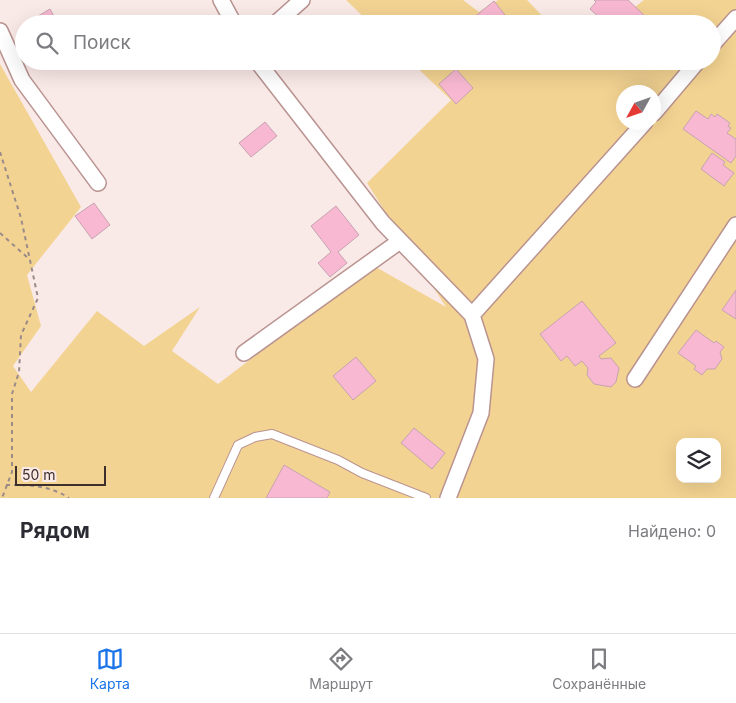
<!DOCTYPE html>
<html lang="ru">
<meta charset="utf-8">
<style>
:root{--surface:#fff;--page:#f7f7f7;--text:#2b2b33;--muted:#7c7c81;--line:#e1e1e2;--accent:#1a73e8}
body{margin:0;font-family:Inter,sans-serif;background:var(--page);color:var(--text)}
.controls{position:absolute;right:15px;bottom:15px;display:grid;overflow:hidden;border-radius:10px;box-shadow:0 5px 20px #0002}
.controls button{width:45px;height:45px;display:grid;place-items:center;padding:0;border:0;border-bottom:1px solid var(--line);background:var(--surface);color:var(--text);font:25px sans-serif}
.compass{position:absolute;left:616px;top:85px;width:45px;height:45px;border-radius:50%;background:var(--surface);box-shadow:0 5px 20px #0002;rotate:230deg}
.scale{position:absolute;left:15px;bottom:12px;width:91px;box-sizing:border-box;padding-left:5px;border:2px solid #3e2f2d;border-top:0;font-size:14px;line-height:18px;white-space:nowrap;color:#3e2f2d;-webkit-text-stroke:4px #f9e9e7;paint-order:stroke}
.list{margin:0;padding:0;list-style:none}
h2{display:flex;justify-content:space-between;align-items:center;height:65px;margin:0;padding:0 20px;font-size:21px}
h2 small{font-size:16px;font-weight:400;color:var(--muted)}
.icon{flex:none;width:28px;height:28px;fill:none;stroke:currentColor;stroke-width:2;stroke-linecap:round;stroke-linejoin:round}
.map{position:relative;flex:none;width:736px;height:498px;overflow:hidden}
.search{position:absolute;background:var(--surface);box-shadow:0 5px 20px #0002;left:15px;right:15px;top:15px;height:55px;display:flex;align-items:center;gap:12px;box-sizing:border-box;padding:0 18px;border-radius:28px;color:var(--muted);font-size:19px}
.sheet{height:135px;background:var(--surface)}
nav{display:flex;justify-content:space-around;align-items:center;box-sizing:border-box;height:70px;border-top:1px solid var(--line);background:var(--surface);font-size:14px;color:var(--muted)}
nav a{display:grid;justify-items:center;gap:2px}
nav .on{color:var(--accent)}
.map>svg:first-child{display:block}
</style>
<div class="map">
<svg width="736" height="498" viewBox="0 0 736 498">
<rect width="100%" height="100%" fill="#f9e9e7"/>
<!-- green -->
<path fill="#f3d392" fill-rule="evenodd" d="M346,0H463L479,12L498,0H527L550,24H371Z
M644,0H736V498H0V64L81,207L27,275L41,326L13,366L31,392L97,311L144,346L200,307L172,351L218,384L374,266L446,307L367,183L451,100L410,61H712V24H613ZM624,92H654V122H624ZM680,442H717V479H680Z"/>
<!-- building -->
<path fill="#f8b8d1" stroke="#c7a3b1" d="M594,0H628L645,16L638,24H601L599,22L601,19L590,9L596,2Z
M494,1L512,24H468L467,23Z
M50,9L58,24H25Z
M183,61H214L200,70L196,63L188,68Z
M456,69L473,88L456,104L439,84Z
M696,111L708,119L711,114L715,117L717,114L730,123L728,126L731,128L727,133L736,139V156L731,163L683,129Z
M265,122L277,136L251,157L239,143Z
M712,153L725,162L723,165L734,173L724,186L701,169Z
M94,203L110,225L92,239L75,216Z
M336,206L359,235L338,252L347,263L330,277L318,263L331,252L311,226Z
M736,290V319L722,310Z
M582,301L616,343L599,356L601,359L611,358L619,368L616,382L611,387L594,384L587,375L588,368L582,361L575,366L567,356L561,361L540,334Z
M696,330L714,343L716,341L724,347L720,352L722,359L715,369H707L702,375L694,369L696,366L678,353Z
M356,357L376,381L353,400L333,376Z
M414,428L445,453L432,469L401,443Z
M284,465L330,492L327,498H266Z"/>
<g fill="none" stroke-linecap="round" stroke-linejoin="round">
<!-- lane casing -->
<g stroke="#b99390" stroke-width="10">
<path id="lane" d="M214,498L238,445L255,437L272,434L338,460L362,473L426,498"/>
</g>
<!-- street casing -->
<g stroke="#b99390" stroke-width="18">
<path id="street" d="M221,0L234,24
M275,24L302,0
M0,31L22,80L98,183
M712,45L736,18
M257,61L383,223L472,315
M654,113L698,61
M244,353L400,241
M635,379L736,225
M448,498L481,413L486,359L472,315L645,122"/>
</g>
<!-- path -->
<path stroke="#9a8b89" stroke-width="2" stroke-dasharray="4 4" stroke-linecap="butt" d="M0,152L21,218L38,298L21,335L19,372L12,394V472L2,498
M0,233L28,258
M6,485C29,485 49,485 69,498"/>
<!-- lane -->
<use href="#lane" stroke="#fff" stroke-width="8"/>
<!-- street -->
<use href="#street" stroke="#fff" stroke-width="15"/>
</g>
</svg>
<div class="controls">
<button><svg class="icon" aria-label="layers" viewBox="0 0 24 24"><path d="M12 4l9 5-9 5-9-5zM3 14l9 5 9-5"/></svg></button>
</div>
<svg class="compass" viewBox="-18 -18 36 36"><path d="M0-13l5 13h-10z" fill="#e53935"/><path d="M0 13l5-13h-10z" fill="#7c7c81"/></svg>
<div class="scale">50 m</div>
<div class="search"><svg class="icon" aria-label="search" viewBox="0 0 24 24"><circle cx="10" cy="10" r="6"/><path d="M15 15l6 6"/></svg>Поиск</div>
</div>
<section class="sheet">
<h2>Рядом<small>Найдено: 0</small></h2>
<ul class="list">
</ul>
</section>
<nav>
<a class="on"><svg class="icon" aria-label="map" viewBox="0 0 24 24"><path d="M3 6l6-2 6 2 6-2v14l-6 2-6-2-6 2zM9 4v14M15 6v14"/></svg>Карта</a>
<a><svg class="icon" aria-label="directions" viewBox="0 0 24 24"><path d="M12 3l9 9-9 9-9-9zM9 14v-3h6M13 9l2 2-2 2"/></svg>Маршрут</a>
<a><svg class="icon" aria-label="saved" viewBox="0 0 24 24"><path d="M7 4h10v16l-5-4-5 4z"/></svg>Сохранённые</a>
</nav>
